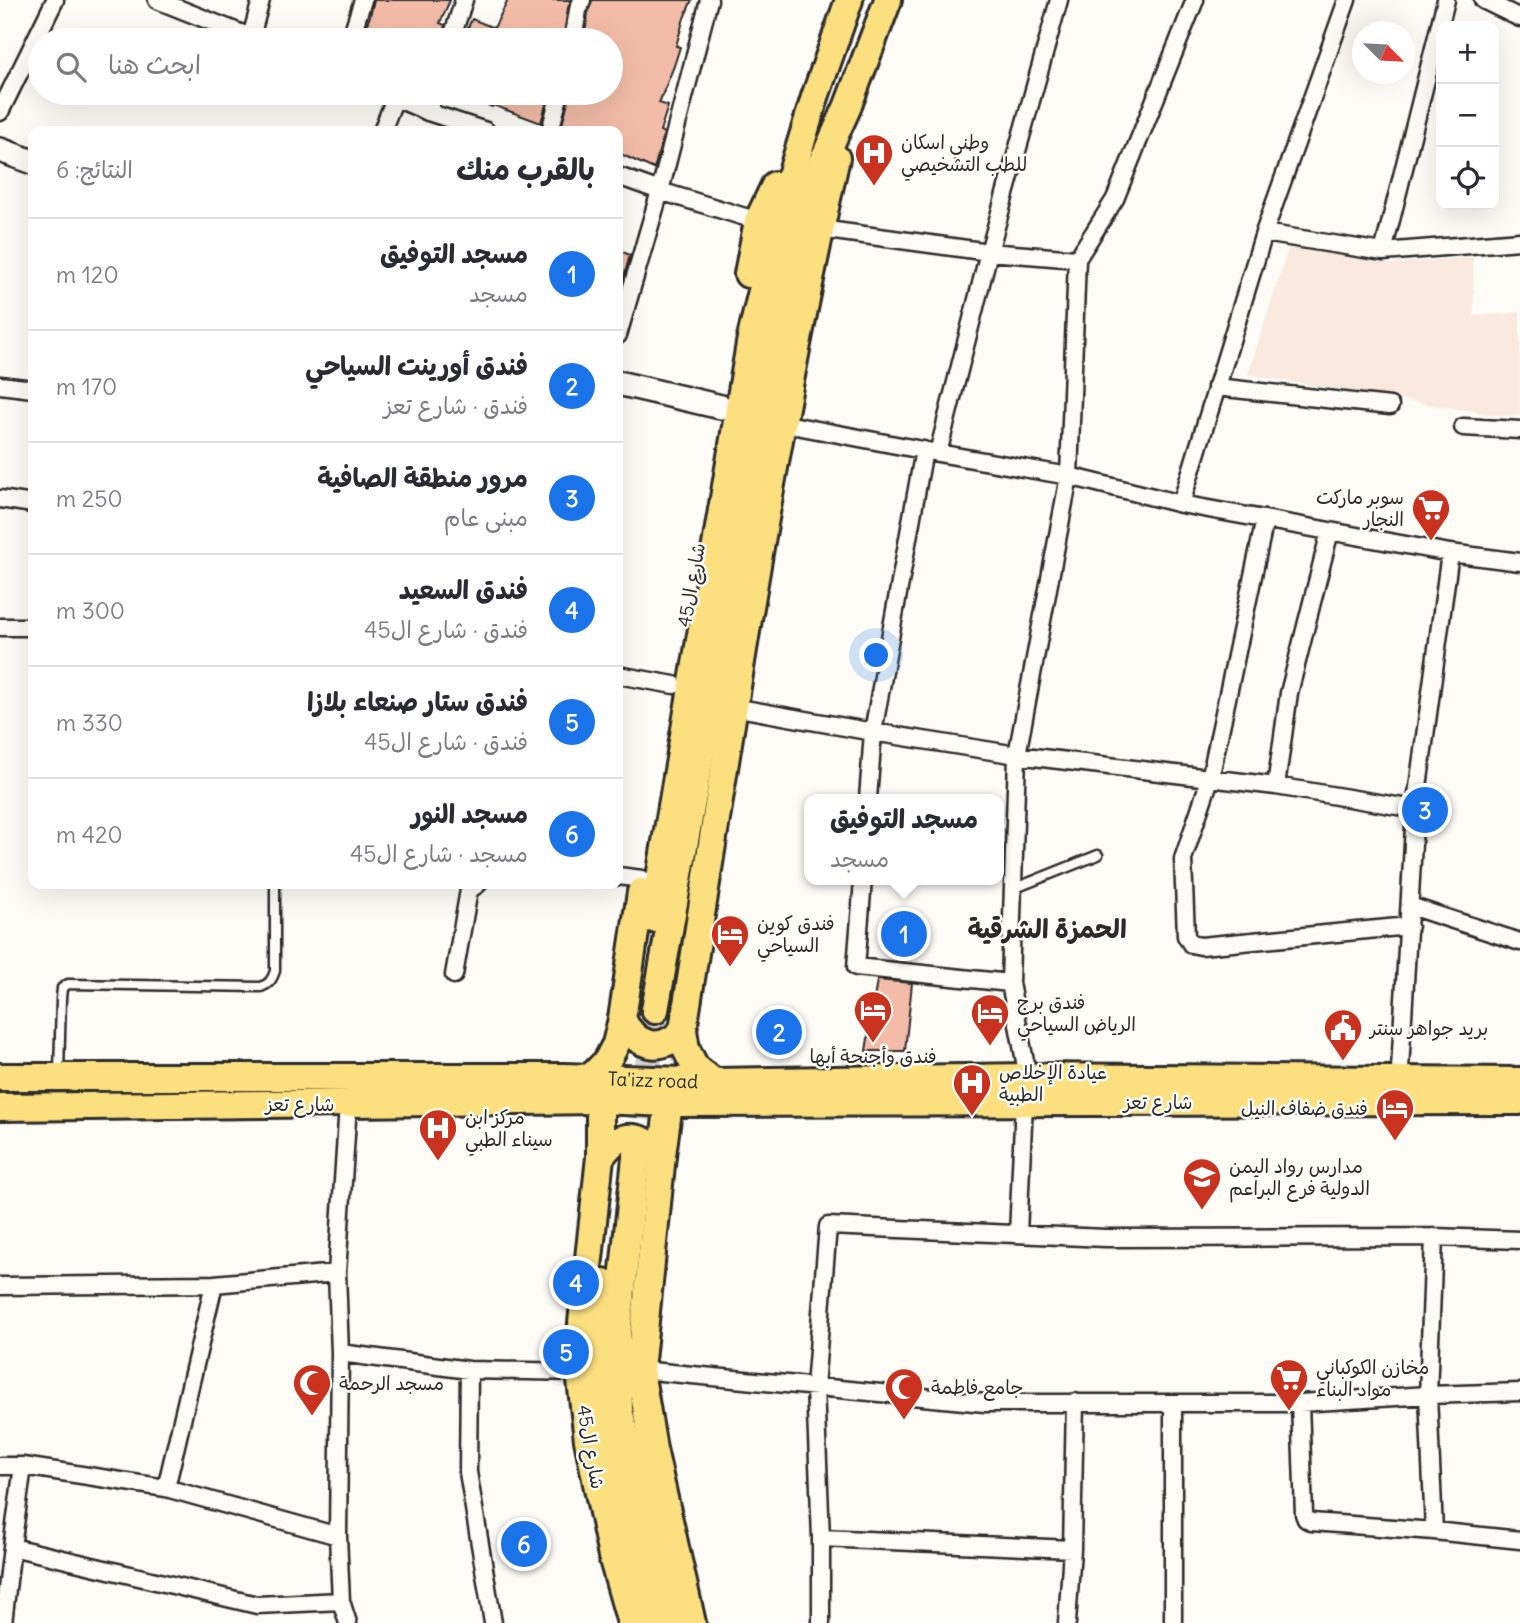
<!DOCTYPE html>
<html lang="ar">
<meta charset="utf-8">
<style>
:root{--surface:#fff;--page:#f7f7f7;--text:#2b2b33;--muted:#7c7c81;--line:#e1e1e2;--accent:#1a73e8}
body{margin:0;font-family:Delius,"Playpen Sans Arabic",sans-serif;background:var(--page);color:var(--text);direction:rtl}
.controls{position:absolute;right:21px;top:21px;display:grid;overflow:hidden;border-radius:14px;box-shadow:0 7px 28px #0002}
.controls button{width:63px;height:63px;display:grid;place-items:center;padding:0;border:0;border-bottom:2px solid var(--line);background:var(--surface);color:var(--text);font:35px sans-serif}
.compass{position:absolute;left:1352px;top:21px;width:63px;height:63px;border-radius:50%;background:var(--surface);box-shadow:0 7px 28px #0002;rotate:114deg}
.you{position:absolute;left:877px;top:656px;width:24px;height:24px;margin:-18px;border:5px solid #fff;border-radius:50%;background:#1a73e8;box-shadow:0 0 0 10px #1a73e833}
.badge{display:grid;place-items:center;width:46px;height:46px;border-radius:50%;background:var(--accent);color:#fff;font-size:23px;font-weight:700}
.pin{position:absolute;translate:-50% -50%;border:4px solid #fff;box-shadow:0 2px 7px #0006}
.popup{position:absolute;left:804px;top:794px;width:200px;height:91px;box-sizing:border-box;display:grid;place-content:center;border-radius:14px;background:var(--surface);filter:drop-shadow(0 2px 5px #0005);font-size:23px;white-space:nowrap;color:var(--muted)}
.popup b{font-size:26px;color:var(--text)}
.popup::after{content:'';position:absolute;left:50%;top:100%;margin-left:-14px;border:14px solid transparent;border-top-color:var(--surface)}
.list{margin:0;padding:0;list-style:none}
h2{display:flex;justify-content:space-between;align-items:center;height:91px;margin:0;padding:0 28px;font-size:30px}
h2 small{font-size:23px;font-weight:400;color:var(--muted)}
.list li{display:grid;grid-template-columns:46px 1fr auto;gap:21px;align-items:center;box-sizing:border-box;height:112px;padding:0 28px;border-top:2px solid var(--line)}
.list b{display:block;font-size:26px;white-space:nowrap}
.list p{margin:0;font-size:23px;white-space:nowrap;color:var(--muted)}
.list em{font-size:23px;font-style:normal;color:var(--muted)}
.icon{flex:none;width:38px;height:38px;fill:none;stroke:currentColor;stroke-width:2;stroke-linecap:round;stroke-linejoin:round}
.map{position:relative;flex:none;width:1520px;height:1623px;overflow:hidden;direction:ltr}
.search{position:absolute;background:var(--surface);box-shadow:0 7px 28px #0002;left:28px;top:28px;width:595px;height:77px;display:flex;align-items:center;gap:18px;box-sizing:border-box;padding:0 24px;border-radius:38px;color:var(--muted);font-size:26px}
.panel{position:absolute;background:var(--surface);box-shadow:0 7px 28px #0002;left:28px;top:126px;width:595px;height:763px;border-radius:14px;direction:rtl}
.map>svg:first-child{display:block}
</style>
<div class="map">
<svg width="1520" height="1623" viewBox="0 0 1520 1623">
<rect width="100%" height="100%" fill="#fdfcf7"/>
<filter id="ink" filterUnits="userSpaceOnUse"><feTurbulence type="fractalNoise" baseFrequency=".0143" numOctaves="2"/><feDisplacementMap in="SourceGraphic" scale="14" xChannelSelector="R" yChannelSelector="G"/><feConvolveMatrix kernelMatrix="1 2 1 2 8 2 1 2 1" color-interpolation-filters="sRGB"/></filter>
<g filter="url(#ink)">
<!-- built -->
<path fill="#fae9df" d="M1290,243L1390,264L1473,257L1474,316L1520,312V416L1495,415L1248,375Z"/>
<!-- building -->
<path fill="#f3bca8" stroke="#2b2b2b" stroke-width="2" d="M374,0H450L440,23L445,25L441,40H361L370,16Z
M508,0H571L568,8L563,40H462L472,19L494,28Z
M592,0H692L684,18L676,46L680,47L674,66L659,103L668,106L660,131L664,133L654,169L618,153V131H565L561,129L570,93H611V40H584L588,13Z
M458,93H549L541,123L493,105L492,107Z
M618,250L630,255L618,298Z
M877,980L912,983L905,1051H866Z"/>
<g fill="none" stroke-linecap="round" stroke-linejoin="round">
<!-- primary-tunnel -->
<path stroke="#d3d2ce" stroke-width="26" stroke-dasharray="26 13" stroke-linecap="butt" d="M618,1155L628,1078
M636,1158L655,1010"/>
<!-- lane casing -->
<g stroke="#2b2b2b" stroke-width="13">
<path id="lane" d="M1013,889L1098,855
M59,1074L61,999L62,988L68,984L261,987C269,984 272,980 275,971V884"/>
</g>
<!-- street casing -->
<g stroke="#2b2b2b" stroke-width="21">
<path id="street" d="M157,0L258,40
M1483,0L1520,18
M251,37L261,0
M350,40L363,0
M451,40L464,0
M573,40L578,10L582,0
M384,93L428,112L486,131
M0,112L55,0
M428,112L434,93
M382,131L395,98
M550,131L560,93
M618,176L660,191L758,221
M820,229L989,252L1077,259
M1264,233L1383,252L1520,241
M1383,252L1446,0
M618,335L660,191L709,0
M0,385L33,389
M1216,387L1390,406
M781,423L938,453L1069,476L1181,504L1450,553L1520,562
M1463,427L1520,430
M938,453L989,252L1059,0
M0,499L33,504
M1181,504L1264,233L1347,0
M1265,519L1210,779L1183,859L1186,936L1191,944L1201,946L1409,926
M0,627H33
M618,675L674,685
M733,707L873,732L1017,755L1276,786L1415,809
M1276,786L1289,693L1330,531
M868,799L873,732L924,450
M618,876L642,879
M863,880L856,967L1010,983
M1410,906L1520,942
M454,975L469,890L478,884
M1028,1077L1010,983L1017,755L1069,476L1077,259L1115,199L1195,0
M1399,1087L1415,809L1450,553
M348,1104L337,1273L340,1353L338,1536L341,1601L348,1623
M1018,1234L1024,1102
M1434,1237L1428,1395L1434,1531
M0,1286L214,1284L337,1273
M340,1353L469,1370L580,1372
M469,1370L468,1472L493,1623
M640,1370L985,1403H1300L1428,1395L1520,1392
M1300,1403L1304,1514L1306,1519L1311,1522L1434,1531L1520,1540
M0,1466H23
M166,1488L338,1536
M821,1538L1072,1549
M12,1547L23,1466L166,1488L214,1284
M3,1623L12,1547L257,1605L341,1601
M821,1623V1538L815,1387L828,1226L1106,1238L1434,1237L1520,1240
M1067,1623L1072,1549L1075,1402
M1173,1623V1403"/>
</g>
<!-- secondary casing -->
<g stroke="#2b2b2b" stroke-width="28">
<path id="secondary" d="M0,150L33,162
M618,383L721,407"/>
</g>
<!-- primary casing -->
<g stroke="#2b2b2b" stroke-width="32">
<g id="primary">
<path d="M748,274L758,221L775,185"/>
<path d="M653,919L751,338L782,205L815,97L849,0"/>
<path d="M655,1010L774,338L811,187L847,108L888,0"/>
<path d="M622,1019C636,1047 661,1054 683,1030"/>
<path id="s1" d="M0,1077H564L714,1082L1028,1077L1520,1081"/>
<path d="M591,1077L607,1061L616,1044L622,1019L641,892"/>
<path d="M714,1082L695,1067L686,1049L683,1030C729,738 771,446 836,158"/>
<path d="M600,1100V1157L582,1323L580,1372L588,1440L612,1556L631,1623"/>
<path d="M669,1103L662,1155L640,1370L653,1449L692,1623"/>
<path d="M0,1107L600,1100L669,1103L1520,1101"/>
<path d="M600,1157C604,1153 608,1147 612,1144C630,1131 649,1140 662,1155"/>
<path d="M636,1158L617,1335L619,1410L670,1623"/>
<path d="M603,1282L599,1397L620,1499L649,1623"/>
</g>
</g>
<!-- lane -->
<use href="#lane" stroke="#fdfcf7" stroke-width="8"/>
<!-- street -->
<use href="#street" stroke="#fdfcf7" stroke-width="16"/>
<!-- secondary -->
<use href="#secondary" stroke="#fdfcf7" stroke-width="23"/>
<!-- primary -->
<use href="#primary" stroke="#fce080" stroke-width="26"/>
</g>
</g>
<!-- icons -->
<defs>
<g id="hospital-pin" transform="scale(2.0125)"><path d="M0 17L-7.5 6A9.5 9.5 0 1 1 7.5 6Z" fill="#c8321e" stroke="#fdfcf7"/><path d="M-5-5h3v3.5h4V-5h3V5h-3V1.5h-4V5h-3Z" fill="#fff"/></g>
<g id="supermarket-pin" transform="scale(2.0125)"><path d="M0 17L-7.5 6A9.5 9.5 0 1 1 7.5 6Z" fill="#c8321e" stroke="#fdfcf7"/><path d="M-6-5.5h2.5l.6 2H6L4.5 2H-2.5L-4.4-4H-6ZM-1.5 3.2a1.3 1.3 0 1 0 .1 0ZM3 3.2a1.3 1.3 0 1 0 .1 0Z" fill="#fff"/></g>
<g id="hotel-pin" transform="scale(2.0125)"><path d="M0 17L-7.5 6A9.5 9.5 0 1 1 7.5 6Z" fill="#c8321e" stroke="#fdfcf7"/><path d="M-6-4.5h1.5V1H6V5H4.5V3h-9V5H-6ZM-4 0a1.8 1.8 0 1 1 3.6 0ZM.5 0V-2.5h3Q6-2.5 6 0Z" fill="#fff"/></g>
<g id="civic-pin" transform="scale(2.0125)"><path d="M0 17L-7.5 6A9.5 9.5 0 1 1 7.5 6Z" fill="#c8321e" stroke="#fdfcf7"/><path d="M-.6-6.5H3V-4.5H.6V-3L4-1V1h2V6H-6V1h2V-1L-.6-3ZM-1.2 2.5V6h2.4V2.5Z" fill="#fff"/></g>
<g id="school-pin" transform="scale(2.0125)"><path d="M0 17L-7.5 6A9.5 9.5 0 1 1 7.5 6Z" fill="#c8321e" stroke="#fdfcf7"/><path d="M0-5L7-2L0 1L-7-2ZM-4 1L0 2.5L4 1V4Q0 6-4 4Z" fill="#fff"/></g>
<g id="mosque-pin" transform="scale(2.0125)"><path d="M0 17L-7.5 6A9.5 9.5 0 1 1 7.5 6Z" fill="#c8321e" stroke="#fdfcf7"/><path d="M3.5-4.9A6 6 0 1 0 3.5 4.9A5 5 0 1 1 3.5-4.9Z" fill="#fff"/></g>
</defs>
<g fill-rule="evenodd">
<use href="#hospital-pin" x="874" y="153"/>
<use href="#supermarket-pin" x="1431" y="508"/>
<use href="#hotel-pin" x="730" y="934"/>
<use href="#hotel-pin" x="873" y="1010"/>
<use href="#hotel-pin" x="990" y="1013"/>
<use href="#civic-pin" x="1343" y="1028"/>
<use href="#hospital-pin" x="972" y="1083"/>
<use href="#hotel-pin" x="1395" y="1108"/>
<use href="#hospital-pin" x="438" y="1128"/>
<use href="#school-pin" x="1202" y="1177"/>
<use href="#supermarket-pin" x="1289" y="1378"/>
<use href="#mosque-pin" x="312" y="1383"/>
<use href="#mosque-pin" x="904" y="1387"/>
</g>
<g text-anchor="middle" stroke-width="5" stroke-linejoin="round" paint-order="stroke">
<!-- poi labels -->
<g font-size="19" fill="#2b2b2b" stroke="#fdfcf7" text-anchor="start">
<text x="901" y="149">وطني اسكان<tspan x="901" dy="22">للطب التشخيصي</tspan></text>
<text x="1404" y="504" text-anchor="end">سوبر ماركت<tspan x="1404" dy="22">النجار</tspan></text>
<text x="757" y="930">فندق كوين<tspan x="757" dy="22">السياحي</tspan></text>
<text x="1017" y="1009">فندق برج<tspan x="1017" dy="22">الرياض السياحي</tspan></text>
<text x="1370" y="1035">بريد جواهر سنتر</text>
<text x="873" y="1063" text-anchor="middle">فندق وأجنحة أبها</text>
<text x="999" y="1079">عيادة الإخلاص<tspan x="999" dy="22">الطبية</tspan></text>
<text x="1368" y="1115" text-anchor="end">فندق ضفاف النيل</text>
<text x="465" y="1124">مركز ابن<tspan x="465" dy="22">سيناء الطبي</tspan></text>
<text x="1229" y="1173">مدارس رواد اليمن<tspan x="1229" dy="22">الدولية فرع البراعم</tspan></text>
<text x="1316" y="1374">مخازن الكوكباني<tspan x="1316" dy="22">مواد البناء</tspan></text>
<text x="339" y="1390">مسجد الرحمة</text>
<text x="931" y="1394">جامع فاطمة</text>
</g>
<!-- street labels -->
<g font-size="19" fill="#2b2b2b" stroke="#fdfcf7">
<text transform="translate(691 585) rotate(-80)" y="7">شارع ال45</text>
<text dy="7" stroke="none"><textPath href="#s1" startOffset="653">Ta'izz road</textPath></text>
<text x="1158" y="1109">شارع تعز</text>
<text x="300" y="1111">شارع تعز</text>
<text transform="translate(591 1447) rotate(80)" y="7">شارع ال45</text>
</g>
<!-- district labels -->
<g font-size="26" font-weight="bold" fill="#2b2b2b" stroke="#fdfcf7">
<text x="1047" y="938">الحمزة الشرقية</text>
</g>
</g>
</svg>
<div class="controls">
<button>+</button>
<button>−</button>
<button><svg class="icon" aria-label="locate" viewBox="0 0 24 24"><circle cx="12" cy="12" r="6"/><path d="M12 2v4M12 18v4M2 12h4M18 12h4"/></svg></button>
</div>
<svg class="compass" viewBox="-18 -18 36 36"><path d="M0-13l5 13h-10z" fill="#e53935"/><path d="M0 13l5-13h-10z" fill="#7c7c81"/></svg>
<div class="you"></div>
<div class="pin badge" style="left:904px;top:934px">1</div>
<div class="popup"><b>مسجد التوفيق</b>مسجد</div>
<div class="pin badge" style="left:779px;top:1032px">2</div>
<div class="pin badge" style="left:1425px;top:810px">3</div>
<div class="pin badge" style="left:576px;top:1283px">4</div>
<div class="pin badge" style="left:566px;top:1352px">5</div>
<div class="pin badge" style="left:524px;top:1544px">6</div>
<div class="search"><svg class="icon" aria-label="search" viewBox="0 0 24 24"><circle cx="10" cy="10" r="6"/><path d="M15 15l6 6"/></svg>ابحث هنا</div>
<section class="panel">
<h2>بالقرب منك<small>النتائج: 6</small></h2>
<ul class="list">
<li><span class="badge">1</span><div><b>مسجد التوفيق</b><p>مسجد</p></div><em>120 m</em></li>
<li><span class="badge">2</span><div><b>فندق أورينت السياحي</b><p>فندق · شارع تعز</p></div><em>170 m</em></li>
<li><span class="badge">3</span><div><b>مرور منطقة الصافية</b><p>مبنى عام</p></div><em>250 m</em></li>
<li><span class="badge">4</span><div><b>فندق السعيد</b><p>فندق · شارع ال45</p></div><em>300 m</em></li>
<li><span class="badge">5</span><div><b>فندق ستار صنعاء بلازا</b><p>فندق · شارع ال45</p></div><em>330 m</em></li>
<li><span class="badge">6</span><div><b>مسجد النور</b><p>مسجد · شارع ال45</p></div><em>420 m</em></li>
</ul>
</section>
</div>
